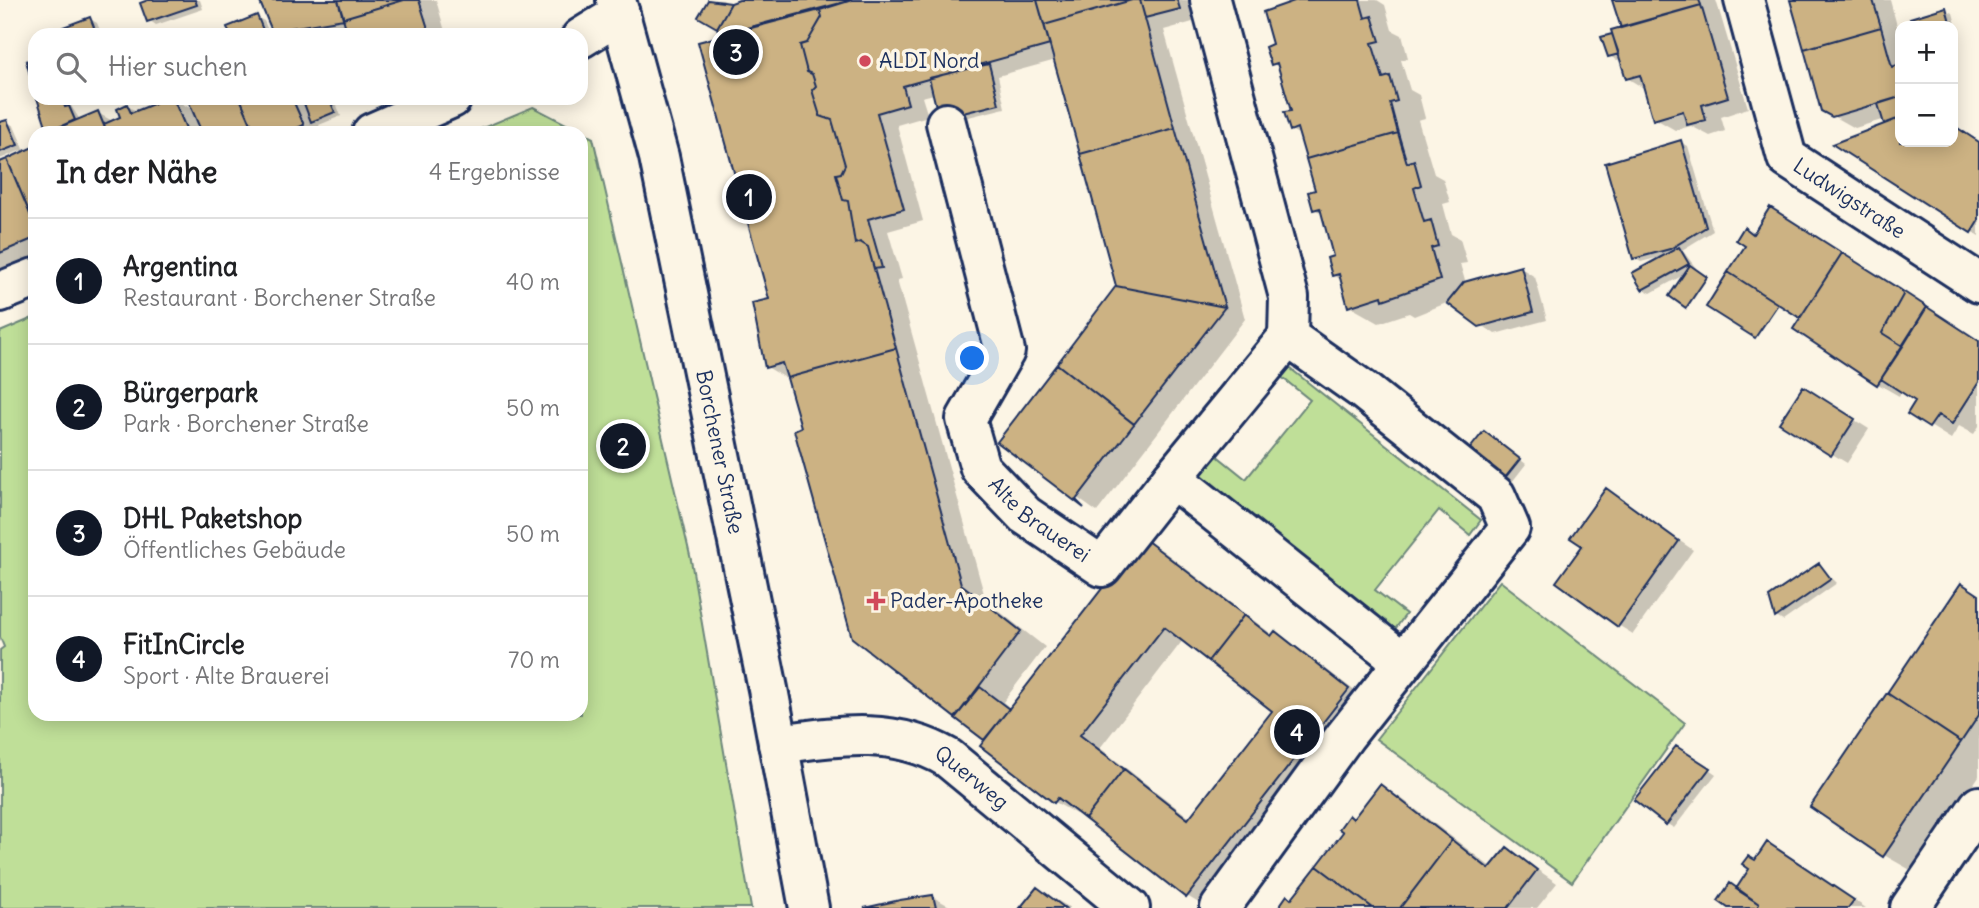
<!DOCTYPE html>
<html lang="de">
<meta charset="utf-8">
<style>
:root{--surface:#fff;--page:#f2f2f2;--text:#202124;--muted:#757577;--line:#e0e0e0;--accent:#111827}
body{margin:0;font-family:Delius,sans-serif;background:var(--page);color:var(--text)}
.controls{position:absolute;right:21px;top:21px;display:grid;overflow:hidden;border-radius:14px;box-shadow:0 4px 18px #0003}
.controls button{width:63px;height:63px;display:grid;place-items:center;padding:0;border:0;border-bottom:2px solid var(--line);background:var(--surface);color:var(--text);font:35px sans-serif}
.you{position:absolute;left:973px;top:359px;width:24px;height:24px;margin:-18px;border:5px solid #fff;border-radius:50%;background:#1a73e8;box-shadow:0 0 0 10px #1a73e833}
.badge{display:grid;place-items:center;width:46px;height:46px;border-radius:50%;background:var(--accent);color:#fff;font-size:23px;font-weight:700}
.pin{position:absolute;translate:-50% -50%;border:4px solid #fff;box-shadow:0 2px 7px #0006}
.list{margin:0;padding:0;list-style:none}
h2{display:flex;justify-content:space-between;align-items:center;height:91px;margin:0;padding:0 28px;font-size:30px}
h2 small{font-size:23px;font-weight:400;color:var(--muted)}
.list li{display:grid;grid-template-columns:46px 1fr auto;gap:21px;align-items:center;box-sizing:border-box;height:126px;padding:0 28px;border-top:2px solid var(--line)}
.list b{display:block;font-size:26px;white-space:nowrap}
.list p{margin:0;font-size:23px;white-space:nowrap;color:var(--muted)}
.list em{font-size:23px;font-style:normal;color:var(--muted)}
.icon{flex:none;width:38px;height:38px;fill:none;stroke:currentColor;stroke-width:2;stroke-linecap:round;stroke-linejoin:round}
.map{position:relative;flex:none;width:1979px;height:908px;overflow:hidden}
.search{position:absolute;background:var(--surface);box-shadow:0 4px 18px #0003;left:28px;top:28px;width:560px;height:77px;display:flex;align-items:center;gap:18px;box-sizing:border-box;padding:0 24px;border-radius:21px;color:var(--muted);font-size:26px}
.panel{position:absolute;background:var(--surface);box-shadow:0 4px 18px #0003;left:28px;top:126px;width:560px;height:595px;border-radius:21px}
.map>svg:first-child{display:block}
</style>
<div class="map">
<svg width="1979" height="908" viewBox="0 0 1979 908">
<rect width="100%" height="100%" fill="#fcf5e5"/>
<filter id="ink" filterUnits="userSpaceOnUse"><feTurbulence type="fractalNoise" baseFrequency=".0143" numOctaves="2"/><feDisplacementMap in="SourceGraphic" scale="14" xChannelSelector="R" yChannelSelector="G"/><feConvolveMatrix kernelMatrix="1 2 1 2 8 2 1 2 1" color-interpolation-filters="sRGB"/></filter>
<g filter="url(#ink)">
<!-- green -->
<path fill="#bfdf98" stroke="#6d877b" stroke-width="2" d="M533,107L593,138L691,560L751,908H0V650L4,647L0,637V332L35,317V714H581V133H471Z
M1286,365L1481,520L1470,535L1439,510L1375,590L1406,614L1393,632L1198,477L1216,455L1246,479L1310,400L1279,375Z
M1500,581L1685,723L1572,882L1376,739Z"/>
<!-- shadow -->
<path fill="#0003" fill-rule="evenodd" d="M153,0H200L203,9L156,25L149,20Z
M261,0H436L446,35H282L274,30Z
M710,0H723L731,5L741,0H1194L1200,20L1164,30L1245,319L1097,512L999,442L1118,287L1056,60L998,76L1005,108L948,122L934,94L922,97L928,116L897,125L923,221L888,231L902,279L897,280L986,601L1045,647L1003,702L1011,709L1143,539L1163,551L1274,636L1275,634L1296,646L1369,702L1207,908L1187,896L1077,811L1076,814L1055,802L987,740L853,637L789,380L767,367L771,300L722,37L719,28L701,16ZM1183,640L1274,711L1190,818L1100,748Z
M1302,0H1377L1385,5L1392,30L1402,35L1408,58L1401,60L1410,90L1419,95L1425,118L1418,120L1434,174L1443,179L1450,202L1443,204L1451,234L1460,239L1467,263L1460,264L1466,284L1521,268L1535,277L1547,320L1495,334L1449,302L1414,316L1409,313L1379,323L1349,306L1342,280L1333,275L1335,258L1323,214L1314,209L1317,191L1300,135L1291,130L1294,112L1281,68L1272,63L1275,45Z
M1614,0H1716L1748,108L1721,117L1725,131L1710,136L1691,126L1675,130L1654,118L1645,89L1627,78L1621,59L1617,60L1609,56L1604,38L1623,29ZM1691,107L1692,110L1668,117V113Z
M1791,0H1890L1900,37V142H1953V127L1979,142V236L1835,143L1889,124L1885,119L1855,128L1823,110Z
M1945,9L1953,13L1959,36L1953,38V26H1914L1912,19Z
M256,17L264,21L270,35H232Z
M90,19L97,23L102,35H68Z
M39,98H66L80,120L98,113L114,122L122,118L127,106L138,112L172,98L195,111L189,98H334L341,116L319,125L322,133H51Z
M371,98H417L390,109Z
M7,122L14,126L24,149L0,159V124Z
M1681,142L1688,146L1713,231L1682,250L1696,268L1651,293L1643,289L1635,274L1664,256L1641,262L1634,258Z
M35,148V259L0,274V164Z
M1791,221L1979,341V426L1974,434L1959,426L1951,439L1909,413L1917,400L1902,390L1899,396L1878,384L1795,328L1802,318L1731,271L1755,235Z
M1818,397L1869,429L1847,463L1781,423Z
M1491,437L1526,464L1512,482L1470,451Z
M1606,490L1693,550L1633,634L1618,625L1584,546Z
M1819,565L1837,583L1783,621L1776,617L1771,598Z
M1979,595V776L1914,872L1884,855Z
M1684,752L1716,774L1674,828L1667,824Z
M1380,786L1401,798L1492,868L1507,849L1557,883L1537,908H1280L1292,900Z
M1783,853L1866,908H1733L1737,890L1756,862Z
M1038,889L1067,906L1070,908H1022Z
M933,897L953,908H871Z"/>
<!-- building -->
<path fill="#ccb283" stroke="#1b2f5e" stroke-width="2" d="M148,0H195L197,5L147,22L140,3Z
M259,0H338L344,19L272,31Z
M338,0H404L343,18Z
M404,0H419L430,35H348L343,18Z
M708,0L731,3L717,28L698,17Z
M852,0L720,35L717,28L731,3L739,0Z
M852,0H1037L1050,45L903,86L908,104L877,113L904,209L868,219L882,268L874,269L868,247L860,242L855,244L848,201L843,200L836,174L841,173L845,165L832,120L820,116L812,90L816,86L812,74L807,72L800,45L807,43L822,17L820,10Z
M1037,0H1132L1044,25Z
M1132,0H1140L1175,128L1080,154L1044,25Z
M1140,0H1177L1180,9L1145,18Z
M1297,0H1360L1365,18L1372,16L1380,41L1372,43L1383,78L1390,76L1397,101L1390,103L1398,133L1306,159L1297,128L1290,131L1284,112L1291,111L1277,63L1271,65L1265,47L1272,44L1263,12Z
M1612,0H1699L1701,5L1621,28Z
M1790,0H1873L1881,27L1804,49Z
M1701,5L1728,97L1702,105L1706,120L1687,125L1683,111L1653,120L1640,75L1626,79L1611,30Z
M1946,7L1951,26H1912L1910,18Z
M820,10L822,17L807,43L800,45L807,72L812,74L816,86L812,90L820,116L832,120L845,165L841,173L836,174L843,200L848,201L855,244L860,242L868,247L896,348L787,378L782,363L765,368L752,303L769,299L698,42Z
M257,15L265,35H230L227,27Z
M90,17L97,35H66L63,27Z
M1881,27L1892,67L1900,64V97L1832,117L1821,111L1804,49Z
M1612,34L1619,54L1608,57L1601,37Z
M35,58V81L32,82L26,61Z
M989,64L999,104L939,119L929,78Z
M1900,97V118L1884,124L1878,104Z
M37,98H62L65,107L69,106L75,120L48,132Z
M168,98H173L188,133H107L104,124L120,117L117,109L127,104L131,113Z
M187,98H240L255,133H202Z
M240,98H292L304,125L286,133H255Z
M302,98H329L335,112L311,122Z
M98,111L107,133H49L48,132Z
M1900,118V142H1953V125L1979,142V220L1971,233L1832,144Z
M7,120L18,145L0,152V122Z
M1175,128L1225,307L1116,286L1080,154Z
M1398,133L1407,163L1414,160L1421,185L1414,188L1424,222L1431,220L1438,246L1431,248L1440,280L1383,300L1382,296L1348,307L1339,274L1332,276L1327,258L1333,256L1320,208L1313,210L1308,192L1315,190L1306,159Z
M1681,140L1706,227L1670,249L1633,259L1605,163Z
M35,146V226L7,159Z
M7,159L35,226V238L0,253V162Z
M1770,207L1842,253L1800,318L1728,272L1745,246L1736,240L1744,227L1753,234Z
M1679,247L1689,264L1642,290L1632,273Z
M1842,253L1901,290L1903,295L1882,333L1903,346L1877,385L1793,329Z
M1690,265L1707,277L1686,308L1669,296Z
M1521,266L1533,312L1479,327L1447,303L1464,282Z
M1728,272L1778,304L1755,338L1706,307Z
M1116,286L1225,307L1134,424L1057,364Z
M1901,290L1927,307L1903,346L1882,333L1903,295Z
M1927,307L1979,341V382L1952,424L1938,415L1929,428L1907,414L1915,401L1881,379Z
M896,348L961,584L1021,631L955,718L852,638L794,430L801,427L787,378Z
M1057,364L1134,424L1076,500L1084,508L997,442Z
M1803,386L1855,419L1831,456L1779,423Z
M1484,431L1520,459L1504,479L1468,451Z
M1606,488L1679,541L1618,627L1556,582L1582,546L1570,538Z
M1142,537L1244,615L1208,661L1164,627L1080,735L1124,769L1085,819L1058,798L1054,803L980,746Z
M1819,563L1831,579L1775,618L1769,597Z
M1961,583L1979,595V715L1961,742L1887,693Z
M1244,615L1271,636L1275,631L1349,689L1186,898L1085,819L1124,769L1188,819L1272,711L1208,661Z
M980,687L1009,709L984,740L955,718Z
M1887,693L1961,742L1883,857L1810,807Z
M1676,746L1710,768L1666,825L1634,800Z
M1380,784L1452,840L1400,908H1373L1317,866L1343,832L1339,829L1349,815L1353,819Z
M1452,840L1489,869L1507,847L1537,870L1508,908H1400Z
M1767,842L1854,900L1848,908H1757L1759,904L1736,889L1749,869L1742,864L1748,856L1755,860Z
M1317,866L1373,908H1278L1287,895L1291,899Z
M1730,883L1759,904L1757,908H1728L1718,901Z
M1037,887L1065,908H1020Z
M933,895L936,908H864L900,900Z"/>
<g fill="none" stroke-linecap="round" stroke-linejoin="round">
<!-- minor casing -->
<g stroke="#1b2f5e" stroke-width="44">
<g id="minor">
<path d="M1210,0L1289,297L1288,337L1363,390L1496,496L1510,528L1345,736L1220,908"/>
<path id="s1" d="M1744,0L1787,158L1979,283"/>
<path d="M581,38L620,14"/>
<path id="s2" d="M946,123L1005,351L966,419L980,468L1025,515L1102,567L1172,478"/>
<path d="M372,133L452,98"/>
<path d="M0,292L35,278"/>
<path d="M1288,337L1172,478L1402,661"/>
<path id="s3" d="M778,744C837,736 893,726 948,758L1130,908"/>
<path d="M1910,908L1979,806"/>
</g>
</g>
<!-- major casing -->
<g stroke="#1b2f5e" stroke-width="44">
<g id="major">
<path id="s4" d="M616,0L659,157L768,689L809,908"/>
</g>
</g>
<!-- minor -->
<use href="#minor" stroke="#fcf5e5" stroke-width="38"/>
<!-- major -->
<use href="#major" stroke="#fcf5e5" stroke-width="38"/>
</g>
</g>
<!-- markers -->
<g fill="#d1495b" stroke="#fcf5e5" stroke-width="2.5">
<circle cx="865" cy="61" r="7"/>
<path d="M872.5 590.5h7v7h7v7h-7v7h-7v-7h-7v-7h7z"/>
</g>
<g text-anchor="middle" stroke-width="7" stroke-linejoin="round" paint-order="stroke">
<!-- poi labels -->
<g font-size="21" fill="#1b2f5e" stroke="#fcf5e5" text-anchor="start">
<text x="879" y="68">ALDI Nord</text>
<text x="890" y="608">Pader-Apotheke</text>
</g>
<!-- street labels -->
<g font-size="21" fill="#1b2f5e" stroke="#fcf5e5">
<text dy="7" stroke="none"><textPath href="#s1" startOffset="238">Ludwigstraße</textPath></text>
<text dy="7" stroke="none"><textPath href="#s4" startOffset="464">Borchener Straße</textPath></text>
<text dy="7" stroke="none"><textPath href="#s2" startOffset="444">Alte Brauerei</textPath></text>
<text dy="7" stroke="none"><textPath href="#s3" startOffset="205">Querweg</textPath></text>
</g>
</g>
</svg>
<div class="controls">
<button>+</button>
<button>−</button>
</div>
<div class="you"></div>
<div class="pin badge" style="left:749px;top:197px">1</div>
<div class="pin badge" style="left:623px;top:446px">2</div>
<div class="pin badge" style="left:736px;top:52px">3</div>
<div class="pin badge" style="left:1297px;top:732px">4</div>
<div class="search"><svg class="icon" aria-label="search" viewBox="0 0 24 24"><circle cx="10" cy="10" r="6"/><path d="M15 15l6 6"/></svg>Hier suchen</div>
<section class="panel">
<h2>In der Nähe<small>4 Ergebnisse</small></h2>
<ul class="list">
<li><span class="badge">1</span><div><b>Argentina</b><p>Restaurant · Borchener Straße</p></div><em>40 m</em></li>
<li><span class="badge">2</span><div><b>Bürgerpark</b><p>Park · Borchener Straße</p></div><em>50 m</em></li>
<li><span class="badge">3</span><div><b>DHL Paketshop</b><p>Öffentliches Gebäude</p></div><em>50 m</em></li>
<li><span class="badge">4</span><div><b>FitInCircle</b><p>Sport · Alte Brauerei</p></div><em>70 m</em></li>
</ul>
</section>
</div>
